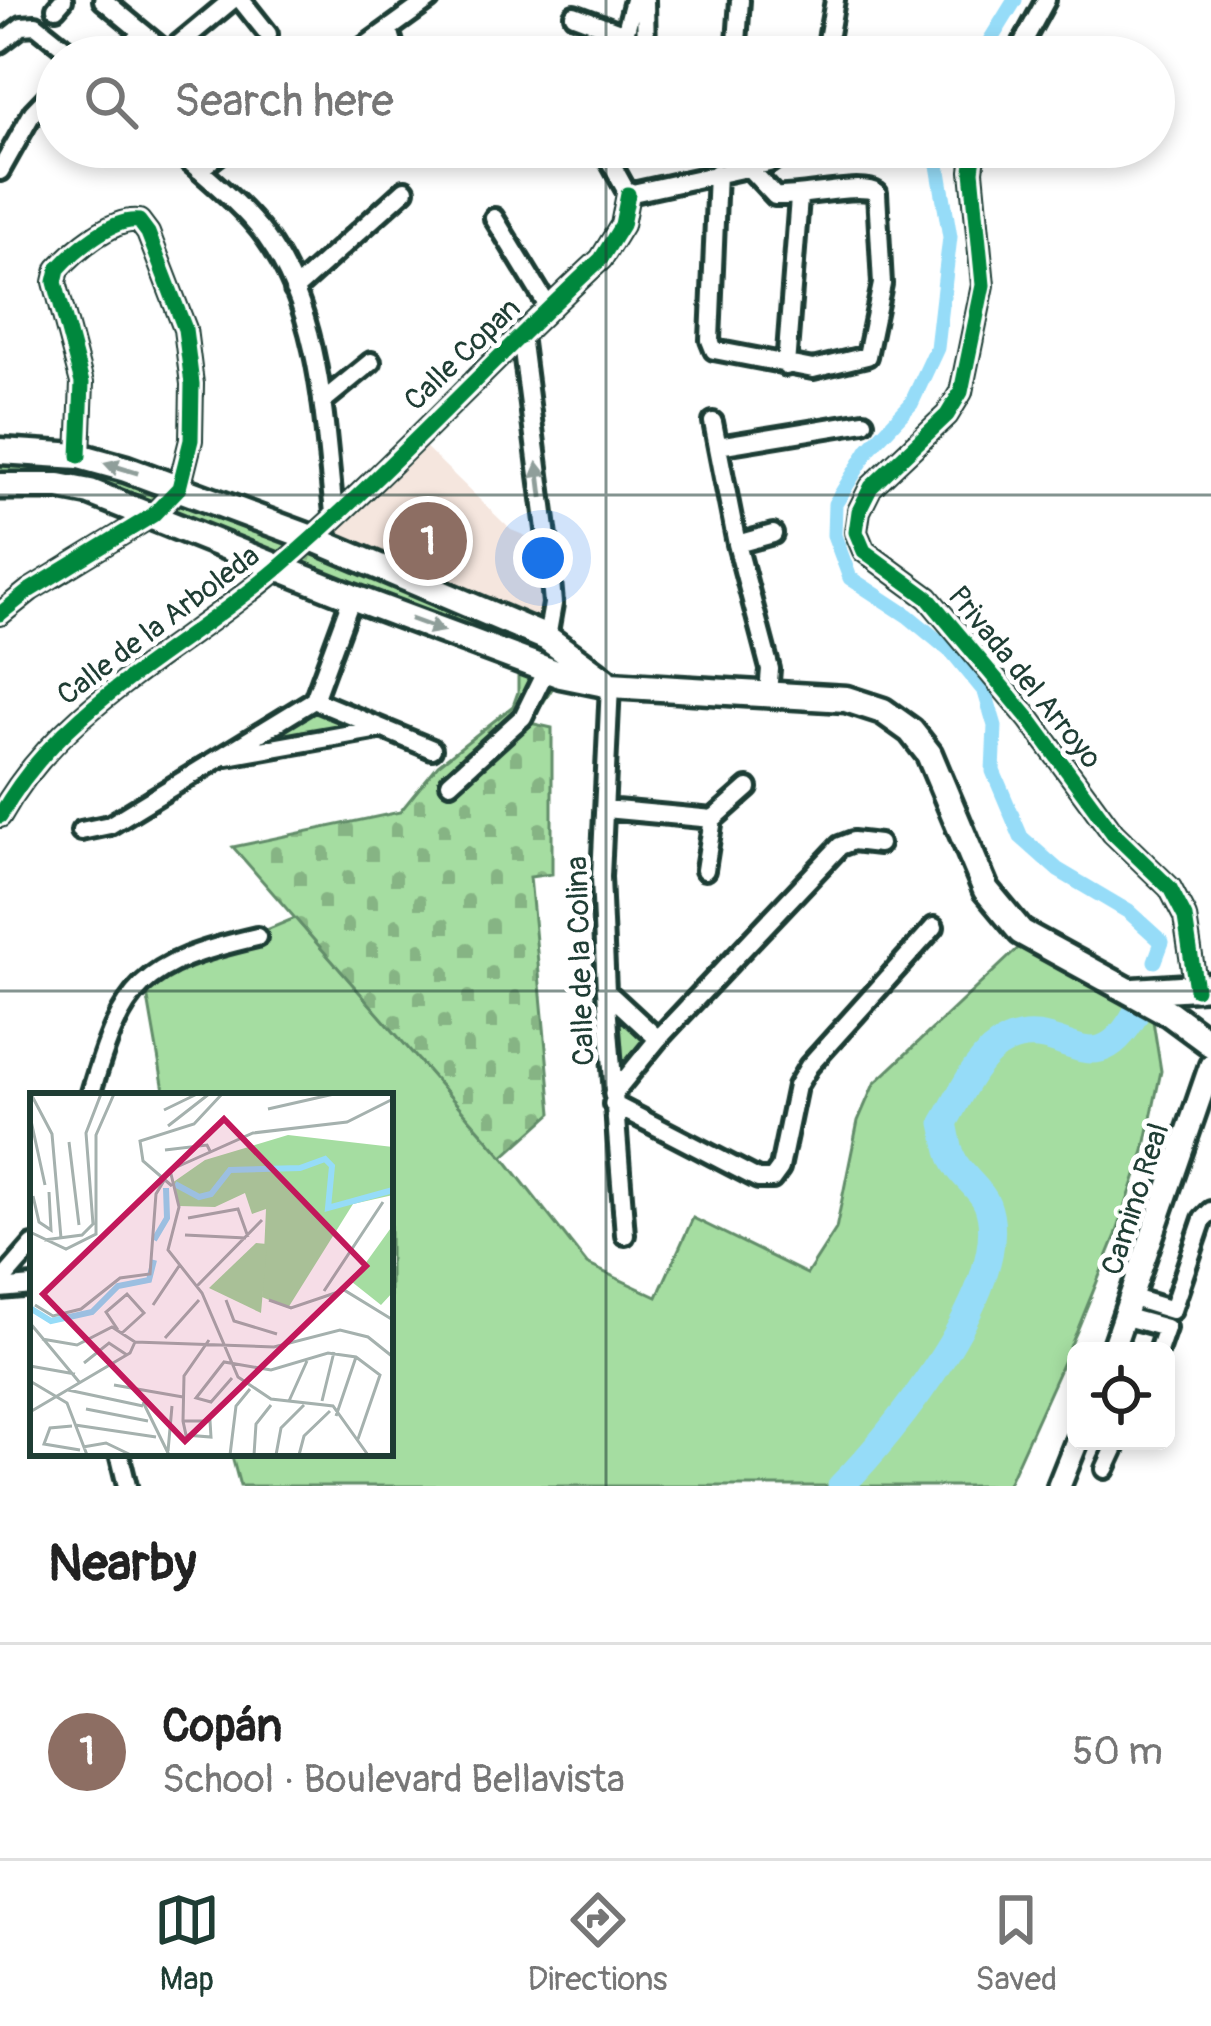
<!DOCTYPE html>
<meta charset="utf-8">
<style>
:root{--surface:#fff;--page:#f2f2f2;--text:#222;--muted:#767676;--line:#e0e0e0;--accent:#1f3d34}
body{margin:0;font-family:Pangolin,sans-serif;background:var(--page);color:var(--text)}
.controls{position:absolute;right:36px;bottom:36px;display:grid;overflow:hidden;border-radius:18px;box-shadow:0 6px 18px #0003}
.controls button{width:108px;height:108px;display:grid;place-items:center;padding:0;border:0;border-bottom:3px solid var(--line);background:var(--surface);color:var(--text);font:60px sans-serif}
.you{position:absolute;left:543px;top:558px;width:42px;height:42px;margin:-30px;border:9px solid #fff;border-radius:50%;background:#1a73e8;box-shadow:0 0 0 18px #1a73e833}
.badge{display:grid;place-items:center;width:78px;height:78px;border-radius:50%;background:var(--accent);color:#fff;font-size:39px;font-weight:700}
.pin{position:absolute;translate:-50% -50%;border:6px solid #fff;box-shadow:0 3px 12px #0006}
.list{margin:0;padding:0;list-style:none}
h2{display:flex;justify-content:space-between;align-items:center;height:156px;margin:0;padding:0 48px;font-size:51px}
h2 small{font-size:39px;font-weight:400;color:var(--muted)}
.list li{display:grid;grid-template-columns:78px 1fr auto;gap:36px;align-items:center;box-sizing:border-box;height:216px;padding:0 48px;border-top:3px solid var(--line)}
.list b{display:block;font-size:45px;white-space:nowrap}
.list p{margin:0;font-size:39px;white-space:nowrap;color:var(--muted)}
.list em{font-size:39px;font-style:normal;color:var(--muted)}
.icon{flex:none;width:66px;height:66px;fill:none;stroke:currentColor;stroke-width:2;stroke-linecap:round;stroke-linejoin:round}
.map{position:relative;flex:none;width:1211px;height:1486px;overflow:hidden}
.search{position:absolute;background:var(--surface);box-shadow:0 6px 18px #0003;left:36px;right:36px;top:36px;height:132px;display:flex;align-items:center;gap:30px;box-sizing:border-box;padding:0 42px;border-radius:66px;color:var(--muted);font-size:45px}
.sheet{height:372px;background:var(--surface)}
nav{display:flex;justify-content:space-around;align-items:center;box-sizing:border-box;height:168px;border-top:3px solid var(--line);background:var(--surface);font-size:33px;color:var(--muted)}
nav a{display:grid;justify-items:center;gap:6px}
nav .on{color:var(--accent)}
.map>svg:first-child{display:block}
</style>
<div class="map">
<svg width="1211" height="1486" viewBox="0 0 1211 1486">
<defs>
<pattern id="cemetery-stones" width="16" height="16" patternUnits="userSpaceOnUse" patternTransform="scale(3)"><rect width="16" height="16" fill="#a5dda1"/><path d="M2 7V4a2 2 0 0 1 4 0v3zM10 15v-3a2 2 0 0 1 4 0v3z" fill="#86b484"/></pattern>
<pattern id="park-tufts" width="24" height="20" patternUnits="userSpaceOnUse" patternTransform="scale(3)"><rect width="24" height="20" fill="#a5dda1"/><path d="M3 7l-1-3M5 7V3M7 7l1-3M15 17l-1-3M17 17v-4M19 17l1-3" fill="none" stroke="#86b484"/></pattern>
</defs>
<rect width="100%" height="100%" fill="#fff"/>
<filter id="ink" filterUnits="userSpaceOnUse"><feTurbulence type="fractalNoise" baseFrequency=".00833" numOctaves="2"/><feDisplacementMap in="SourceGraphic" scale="24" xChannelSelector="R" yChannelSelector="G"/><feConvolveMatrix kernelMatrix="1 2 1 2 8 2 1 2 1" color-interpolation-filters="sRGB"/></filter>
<g filter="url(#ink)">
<!-- built -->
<path fill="#f5e6de" d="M415,437L511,530L548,545L547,638L309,537Z"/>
<!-- green -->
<path fill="#a5dda1" stroke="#628d6a" stroke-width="3" d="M295,918L503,1157L587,1264L657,1297L693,1218L807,1274L836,1229L858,1121L874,1084L1028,939L1150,1002L1161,1071L1144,1151L1116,1235L1077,1331L1007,1486H240L231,1453H390V1096H165L145,981Z"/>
<!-- cemetery -->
<path fill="url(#cemetery-stones)" stroke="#628d6a" stroke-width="3" d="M518,659L561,675L530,723L552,728V874L530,877L552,1113L503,1157L233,847L400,812L438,765L513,706L518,692Z"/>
<!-- park -->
<path fill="url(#park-tufts)" stroke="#628d6a" stroke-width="3" d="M0,452L79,456L461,603L610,685L153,515L0,486Z
M314,700L379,729L214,758Z
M606,991L658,1039L613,1094Z"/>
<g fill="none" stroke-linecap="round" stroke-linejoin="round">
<!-- canal -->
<path stroke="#96dcf8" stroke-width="15" d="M980,57L1015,0
M935,147L950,237L937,348L911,404L869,449L835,504L834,535L850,578L908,616L954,654L985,692L995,726L993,771L1021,837L1058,870L1129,912L1162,942L1155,961"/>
<!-- river -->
<path stroke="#96dcf8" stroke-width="27" d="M841,1486C892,1435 1017,1281 987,1204C980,1187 960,1176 953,1159C948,1149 947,1135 944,1123C960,1096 976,1055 1007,1041C1063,1016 1093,1093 1137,1011"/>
<!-- minor casing -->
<g stroke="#1f3d34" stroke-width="26">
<path id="minor" d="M103,0L172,57
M241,0L268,34
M645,0L646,57
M56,8L63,0
M574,15L625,34
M0,43L22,26L36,25L76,57
M164,51L173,49L232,0
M117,57L141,34
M350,57L429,0
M387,57L394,47L389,29
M619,57L634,0
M736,57L740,0
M825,57L835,0
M1015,57L1046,0
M173,147C204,175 242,204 266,237C322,314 324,423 334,513
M271,147L282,150L288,147
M602,147L628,194
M975,147L972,171L983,285L961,392L947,415L871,487L859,511L856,532L864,551L928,598L1030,720L1113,833L1170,888L1185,917L1196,989
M787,153L837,147
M199,170L228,147
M0,171L33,112L57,87
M717,173L710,340L714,350L813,369L867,356L882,284L877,193C861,182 801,198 775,196L748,167
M628,194L769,163L791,147
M494,218L549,308
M294,290L405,190
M521,335L548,545L553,604L547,638
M786,366L799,198
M322,402L371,362
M713,422L737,544L770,669L768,693
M718,446L864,422
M737,544L773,534
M0,614L30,590L153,515L179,488L191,440L192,384L185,329L148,233L139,221C113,217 74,251 58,269L55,282L82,383L79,456
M610,685L601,877L606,991L625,1235
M314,700L352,597
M227,756L379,729
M450,783L523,717L546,670
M605,809L713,819
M0,816C62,704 182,650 277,569C390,472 491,360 601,259L622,225L628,194
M81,831L110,825L314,700L432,749
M705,870L713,819L748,788
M606,991L658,1039
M613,1094L658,1039L840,846L853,841L879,844
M90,1096C123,983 141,964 257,937
M613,1104L758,1179H772L780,1168L797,1086L809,1066L934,927
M0,1283L33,1245
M0,1289L33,1286
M1133,1298L1172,1310L1203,1219L1211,1211
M1126,1317L1166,1328L1158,1351
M119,1453L127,1486
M1105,1469L1118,1441"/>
</g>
<!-- tertiary casing -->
<g stroke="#1f3d34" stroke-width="30">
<path id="tertiary" d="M1112,1351L1211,1065
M1059,1486L1077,1441"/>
</g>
<!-- secondary casing -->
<g stroke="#1f3d34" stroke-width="33">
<path id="secondary" d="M0,451L79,456L126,469L309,537L547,638L604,680
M0,486H59L90,492L352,597L561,675L610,685L846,699L883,711L911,731L929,754L986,890L1021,932L1169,1013L1211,1044
M1134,991L1211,986"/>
</g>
<!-- minor -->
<use href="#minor" stroke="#fff" stroke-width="16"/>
<!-- tertiary -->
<use href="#tertiary" stroke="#fff" stroke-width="21"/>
<!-- secondary -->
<use href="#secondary" stroke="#fff" stroke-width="24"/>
<!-- cycleway casing -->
<g stroke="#fff" stroke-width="22">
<path id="cycleway" d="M975,147L972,171L983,285L961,392L947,415L871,487L859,511L856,532L864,551L928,598L1030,720L1113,833L1170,888L1185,917L1196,989
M0,614L30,590L153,515L179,488L191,440L192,384L185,329L148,233L139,221C113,217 74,251 58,269L55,282L82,383L79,456
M0,816C62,704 182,650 277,569C390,472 491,360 601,259L622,225L628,194"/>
</g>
<!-- cycleway -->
<use href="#cycleway" stroke="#00873e" stroke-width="15"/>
</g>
<!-- one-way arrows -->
<defs><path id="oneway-solid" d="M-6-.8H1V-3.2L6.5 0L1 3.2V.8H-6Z" transform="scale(3)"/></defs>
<g fill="#8f9e9a">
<use href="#oneway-solid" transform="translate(121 468) rotate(-163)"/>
<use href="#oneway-solid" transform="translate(540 480) rotate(-97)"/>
<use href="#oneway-solid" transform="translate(427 625) rotate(20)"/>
</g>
</g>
<!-- grid -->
<path fill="none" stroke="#1f3d34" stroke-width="3" stroke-opacity="0.55" d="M606,0V57M606,147V1486M0,495H1211M0,991H1211"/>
<g text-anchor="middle" stroke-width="10" stroke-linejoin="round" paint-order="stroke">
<!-- street labels -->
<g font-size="30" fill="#1f3d34" stroke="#fff">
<text transform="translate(462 354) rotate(-44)" y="10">Calle Copan</text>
<text transform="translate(158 625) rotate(-37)" y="10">Calle de la Arboleda</text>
<text transform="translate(1025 677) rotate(51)" y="10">Privada del Arroyo</text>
<text transform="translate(580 961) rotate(-92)" y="10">Calle de la Colina</text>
<text transform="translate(1135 1199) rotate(-72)" y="10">Camino Real</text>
</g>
</g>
<!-- overview -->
<g transform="translate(30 1093)">
<rect width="363" height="363" fill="#fff"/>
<path d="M258,42L363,54V102L323,111L258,215L232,204L236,116L222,121L215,100L185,114L149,113L142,90L175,67ZM363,132V199L351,212L322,189Z" fill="#a5dda1"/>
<path d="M226,150L237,151L231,220L179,195Z" fill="#a5dda1"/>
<path fill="none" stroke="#96dcf8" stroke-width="6" d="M145,91L169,104L181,101L200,77L270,75L295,66L302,73L298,115L363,97M124,147L137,125L136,95M0,215L21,228L62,219L88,193L119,187L124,167"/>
<path fill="none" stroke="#a5b1ae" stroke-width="3" d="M1,1L22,41L31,145M201,1H274M238,16L304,1M134,17L167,1M0,23L15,92M138,33L179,1M39,49L49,132M135,57L177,52L180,58M140,77L223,40L317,29L363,6M140,77L149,114L138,157L172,200L208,284L241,306L303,313L338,362M142,93L113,68L110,48L164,31L192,1M3,103L9,129L21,137L19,99M158,125L208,116L218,144M0,139L36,156L66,141V42L84,1M155,142L216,145M14,147L52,142L63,131L56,40L71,1M167,193L232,127M294,198L353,109M196,207L204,228L247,241M239,207L261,215L314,197L363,227M5,212L23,223L51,216L90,185L120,181L126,101L135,86M123,212L149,173M0,230L50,290M88,237L76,219L97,201L114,220L92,240M135,245L169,207M12,246L47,252L82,234L105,249M105,249L244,254L310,237L338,244L363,264M54,270L79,250L97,262M0,273L45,281M202,285L181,309L166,305L194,269L241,277L298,260L326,264L350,282L328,346M0,288L37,310L57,362M84,292L153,304M38,297L113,313M259,308L277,268M292,308L304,259M113,309L139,362M363,309V352M56,316L118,328M0,319L100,260L105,249M306,323L326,264M153,328H180L181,344L156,342L153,328L154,283L179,247M45,332L126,344M42,333L20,335L14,351L50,357M53,354L76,350L101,362M138,358L142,313M200,362L206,313L220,296M224,362L226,331L241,312M246,362L251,335L274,312M269,362L274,343L300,318"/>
<path fill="#c2185b" fill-opacity="0.15" stroke="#c2185b" stroke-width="6" d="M194,26L336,173L155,348L13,201Z"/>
<rect width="363" height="363" fill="none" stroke="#1f3d34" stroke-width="6"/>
</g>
</svg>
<div class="controls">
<button><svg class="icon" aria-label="locate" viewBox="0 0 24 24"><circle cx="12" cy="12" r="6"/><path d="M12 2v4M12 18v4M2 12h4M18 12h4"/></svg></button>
</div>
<div class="you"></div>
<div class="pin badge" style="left:428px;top:541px;background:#8d6e63">1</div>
<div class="search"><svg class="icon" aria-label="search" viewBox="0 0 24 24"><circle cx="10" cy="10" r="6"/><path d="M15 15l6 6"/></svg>Search here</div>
</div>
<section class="sheet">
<h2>Nearby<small></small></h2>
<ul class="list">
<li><span class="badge" style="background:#8d6e63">1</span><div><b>Copán</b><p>School · Boulevard Bellavista</p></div><em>50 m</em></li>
</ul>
</section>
<nav>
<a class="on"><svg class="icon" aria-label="map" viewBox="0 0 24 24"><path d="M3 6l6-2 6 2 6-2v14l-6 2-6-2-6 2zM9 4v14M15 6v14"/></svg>Map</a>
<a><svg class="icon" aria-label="directions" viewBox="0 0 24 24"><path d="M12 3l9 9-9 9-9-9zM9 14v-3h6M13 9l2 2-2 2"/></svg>Directions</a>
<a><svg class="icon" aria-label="saved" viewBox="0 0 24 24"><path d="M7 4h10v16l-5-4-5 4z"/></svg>Saved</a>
</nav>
